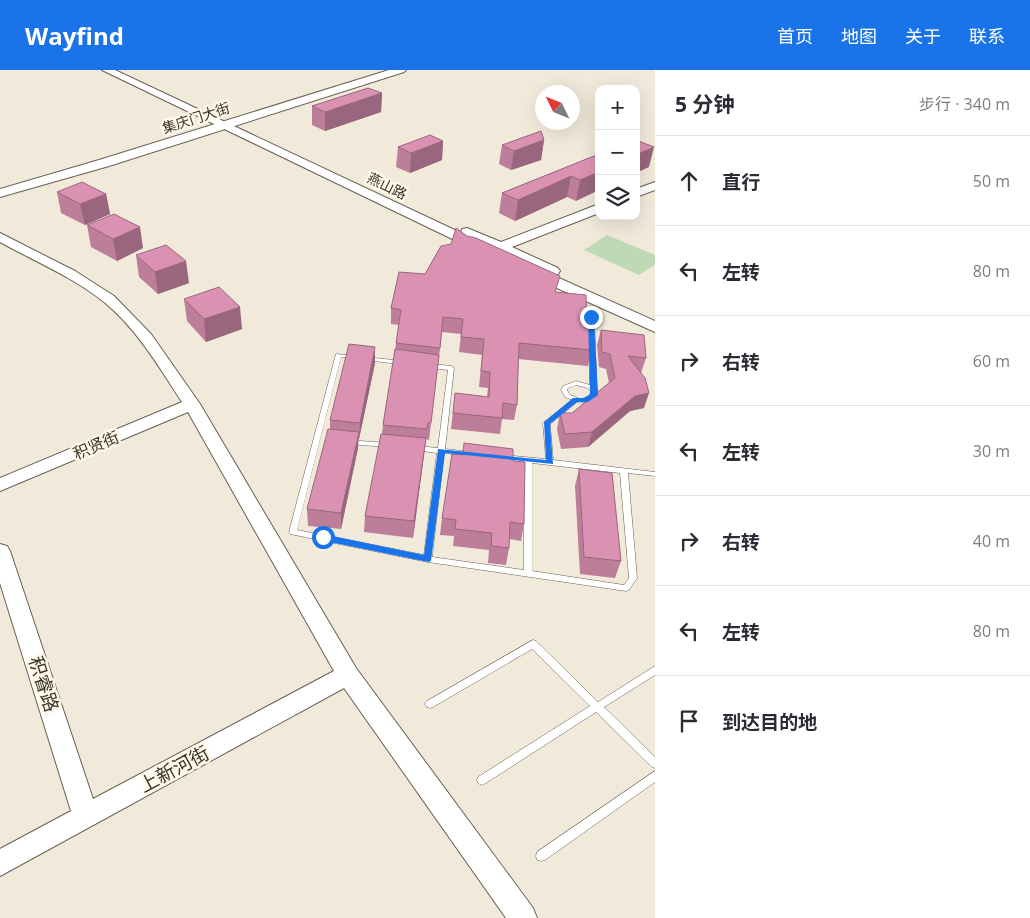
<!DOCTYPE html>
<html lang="zh">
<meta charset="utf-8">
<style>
:root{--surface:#fff;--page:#f7f7f7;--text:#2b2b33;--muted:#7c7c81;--line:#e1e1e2;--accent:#1a73e8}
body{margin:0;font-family:"Open Sans","Noto Sans SC",sans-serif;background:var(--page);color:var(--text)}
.controls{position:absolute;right:15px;top:15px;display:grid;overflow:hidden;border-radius:10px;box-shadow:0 5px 20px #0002}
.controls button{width:45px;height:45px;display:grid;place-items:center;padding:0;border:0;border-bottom:1px solid var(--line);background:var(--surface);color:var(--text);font:25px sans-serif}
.compass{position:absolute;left:535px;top:15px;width:45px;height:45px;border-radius:50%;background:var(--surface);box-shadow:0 5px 20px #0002;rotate:313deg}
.stop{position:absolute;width:15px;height:15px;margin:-11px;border:4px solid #1a73e8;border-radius:50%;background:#fff}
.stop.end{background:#1a73e8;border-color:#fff;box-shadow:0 1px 5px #0008}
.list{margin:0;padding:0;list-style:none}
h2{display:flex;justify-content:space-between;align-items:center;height:65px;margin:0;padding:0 20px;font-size:21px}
h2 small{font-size:16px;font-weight:400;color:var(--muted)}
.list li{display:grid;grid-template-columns:32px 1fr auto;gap:15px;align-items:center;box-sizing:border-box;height:90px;padding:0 20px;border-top:1px solid var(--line)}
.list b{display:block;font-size:19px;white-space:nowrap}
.list em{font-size:16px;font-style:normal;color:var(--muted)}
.icon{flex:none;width:28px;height:28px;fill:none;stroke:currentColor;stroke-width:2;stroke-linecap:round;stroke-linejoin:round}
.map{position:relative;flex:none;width:655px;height:848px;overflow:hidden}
header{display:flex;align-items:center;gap:30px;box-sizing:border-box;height:70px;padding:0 25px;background:var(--accent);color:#fff}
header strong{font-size:24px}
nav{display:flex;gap:28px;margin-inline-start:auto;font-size:18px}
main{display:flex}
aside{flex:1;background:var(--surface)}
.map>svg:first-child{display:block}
</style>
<header>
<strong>Wayfind</strong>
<nav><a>首页</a><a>地图</a><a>关于</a><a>联系</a></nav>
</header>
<main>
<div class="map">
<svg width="655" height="848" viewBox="0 0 655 848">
<rect width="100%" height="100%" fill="#f1e9da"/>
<!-- green -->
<path fill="#bedab4" d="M607,165L655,185V195L639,205L584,180Z"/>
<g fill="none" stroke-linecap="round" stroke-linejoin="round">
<!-- service casing -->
<g stroke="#676053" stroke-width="1">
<path id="service" d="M591,245L594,247L597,322L594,329L580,333L577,332L550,354L553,390L655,402V406L628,403L637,508L629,520L626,521L428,492L290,464L289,462L336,284L451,296L454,298L445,379L472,382L476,384L472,386L444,383L432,487L524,500V392L503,389L499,387L503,385L546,389L543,353L572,330L565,327L561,320L563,316L576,311L590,315L588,247ZM341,287L448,300L438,378L416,376L412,378L416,380L437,383L424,485L297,460ZM576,315L588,318L591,322L589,327L580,329L570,325L567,320L568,318ZM532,393L620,403L629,508L624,515L532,501Z
M347,370L387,373L391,375L387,377L349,374H347L345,372Z
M533,570L536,571L598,632L655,596V605L604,637L655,687V698L652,697L596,642L486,713L482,715L478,713L477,710L478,707L590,636L532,579L433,637L430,638L427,637L425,634L427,631Z
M655,701V712L545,790L541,791L537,790L536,786L537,782Z"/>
</g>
<!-- tertiary casing -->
<g stroke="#676053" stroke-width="2">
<path id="tertiary" d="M102,0H115L461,163L462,159L467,158L501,172L599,134V143L512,177L558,198L560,201L558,204H550L655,251V262L530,206L528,203L530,200H539L500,182L493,184L488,183L486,180L489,177L482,174L481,178H471Z
M655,112V120L636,127V119Z
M0,163L75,201L114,226L151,264L200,334L356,598L533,838L537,848H506L344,618L0,806V779L71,741L0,513V474L7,476L10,481L93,729L334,601L188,342L0,421V408L182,332C159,297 137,259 104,232C73,207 34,191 0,172Z"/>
</g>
<!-- secondary casing -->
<g stroke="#676053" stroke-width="2">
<path id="secondary" d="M389,0H406L404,2L109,96L0,127V119L99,90Z"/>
</g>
<!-- service -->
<use href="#service" fill="#fff" fill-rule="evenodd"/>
<!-- tertiary -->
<use href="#tertiary" fill="#fff" fill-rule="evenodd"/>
<!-- secondary -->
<use href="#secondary" fill="#fff" fill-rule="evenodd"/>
</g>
<!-- wall -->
<path fill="#bc7e99" d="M382,23L381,42L325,61L312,55V36Z
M544,70L541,90L511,100L499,94L502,75Z
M443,71L442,90L410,103L396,97L398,77Z
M599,84L576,131L567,127L515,151L499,143L502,123Z
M57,122L106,124L110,144L85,155L61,143Z
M87,155L143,178L117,191L91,177Z
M136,185L189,213L158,224L139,207Z
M556,222L587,258L591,280L588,296L518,289L517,335L514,350L502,349L500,364L451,359L455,323L487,327L488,318L479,317L482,285L459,282L461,264L442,262L429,370L426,369L425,376L413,468L364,462L365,446L382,364L383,355L399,255L391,254V238Z
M184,229L242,259L206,272L187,251Z
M601,260L646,288L641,303L644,338L630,341L588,377L561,379L557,359L560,343H572L609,313L606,299L599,297L597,275Z
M375,293L359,369H358V378L341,459L308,456L307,439L330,359V350Z
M464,373L513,391L524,454L521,471L509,469V478L506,495L488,493L489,480L453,476L454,466L440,465L442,448L462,385Z
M579,399L621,491L615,508L580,504L575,416Z"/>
<!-- shaded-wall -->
<path fill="#99667d" d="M382,23L381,42L325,61V42Z
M544,70L541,90L511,100L514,81Z
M443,71L442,90L410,103L411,83Z
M654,77L649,97L636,103V85Z
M599,102V120L576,131L580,110Z
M571,106L567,127L515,151L518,130Z
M106,124L110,144L85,155L80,134Z
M140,157L143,178L117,191L113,169Z
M186,191L189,213L158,224L155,202Z
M240,237L242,259L206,272L204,249Z
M375,277V293L359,369L360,353Z
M649,323L644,338L630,341L588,377L592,362L635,326Z
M359,362L358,378L341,459V443Z
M426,368L424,385L413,468L414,451Z"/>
<!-- building -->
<path fill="#db92b2" stroke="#99667d" d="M368,18L382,23L325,42L312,36Z
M541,61L544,70L514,81L502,75Z
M430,65L443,71L411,83L398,77Z
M636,70L654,77L636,85Z
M599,84V102L580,110L571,106L518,130L502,123Z
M82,112L106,124L80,134L57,122Z
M114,144L140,157L113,169L87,155Z
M456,158L467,166L476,168L560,206L555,222L586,225L587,258H591V280L519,273L517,335L503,333L502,348L453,343L455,323L489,327L490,302L481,301L484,269L461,267L463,249L443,247L440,278L396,273L401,240L391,238L399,202L425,204L441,176L451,174Z
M166,175L186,191L155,202L136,185Z
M219,217L240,237L204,249L184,229Z
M601,260L644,265L646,288L628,286L645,308L649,323L635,326L592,362L565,364L560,343H572L615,308L610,284L602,282Z
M349,274L375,277L360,353L330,350Z
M395,279L439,285L431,353H428L427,359L383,355Z
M328,359L359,362L341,443L307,439Z
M381,364L426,368L414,451L365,446Z
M464,373L513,379V391L525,392L524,454L510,452L509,478L491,476L492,463L455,459L456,450L442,448L452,384L463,385Z
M579,399L612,403L621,491L584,487Z"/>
<!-- route -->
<path fill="#1a73e8" d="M591,245L594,247L598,325L588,332H577L550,354L553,394L445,383L431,491L428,492L320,470V465L323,464L424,485L438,379L546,390L544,352L573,328H584L590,324L588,247Z"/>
<g text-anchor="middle" stroke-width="5" stroke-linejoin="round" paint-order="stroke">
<!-- far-street labels -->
<g font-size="14" fill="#38352f" stroke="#fff7e7">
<text transform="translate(196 48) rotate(-18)" y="5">集庆门大街</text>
<text transform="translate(387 116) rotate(26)" y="5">燕山路</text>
</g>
<!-- street labels -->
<g font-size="16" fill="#38352f" stroke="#fff7e7">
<text transform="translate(96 375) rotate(-23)" y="6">积贤街</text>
</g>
<!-- near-street labels -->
<g font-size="19" fill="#38352f" stroke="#fff7e7">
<text transform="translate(44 614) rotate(72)" y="7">积睿路</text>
<text transform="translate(174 699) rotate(-28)" y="7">上新河街</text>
</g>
</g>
</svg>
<div class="controls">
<button>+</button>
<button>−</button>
<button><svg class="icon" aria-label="layers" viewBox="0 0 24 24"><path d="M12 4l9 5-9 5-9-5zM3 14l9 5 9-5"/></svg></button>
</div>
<svg class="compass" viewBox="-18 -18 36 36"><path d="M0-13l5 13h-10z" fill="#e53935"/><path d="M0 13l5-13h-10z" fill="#7c7c81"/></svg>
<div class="stop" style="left:323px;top:467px"></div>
<div class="stop end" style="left:591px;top:247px"></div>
</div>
<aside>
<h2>5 分钟<small>步行 · 340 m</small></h2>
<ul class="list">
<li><svg class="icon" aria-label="ahead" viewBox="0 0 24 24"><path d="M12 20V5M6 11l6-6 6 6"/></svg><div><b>直行</b></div><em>50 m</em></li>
<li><svg class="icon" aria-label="left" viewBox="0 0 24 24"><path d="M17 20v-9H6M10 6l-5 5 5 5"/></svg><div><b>左转</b></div><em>80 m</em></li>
<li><svg class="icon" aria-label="right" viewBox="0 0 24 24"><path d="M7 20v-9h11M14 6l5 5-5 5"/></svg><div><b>右转</b></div><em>60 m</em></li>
<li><svg class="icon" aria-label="left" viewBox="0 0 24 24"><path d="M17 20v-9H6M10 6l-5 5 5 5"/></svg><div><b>左转</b></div><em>30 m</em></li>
<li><svg class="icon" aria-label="right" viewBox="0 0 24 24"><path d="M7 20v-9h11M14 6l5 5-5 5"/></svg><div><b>右转</b></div><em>40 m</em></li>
<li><svg class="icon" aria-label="left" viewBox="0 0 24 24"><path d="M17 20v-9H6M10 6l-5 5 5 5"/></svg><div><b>左转</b></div><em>80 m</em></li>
<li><svg class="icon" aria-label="arrive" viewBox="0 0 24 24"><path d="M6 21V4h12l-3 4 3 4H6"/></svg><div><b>到达目的地</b></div></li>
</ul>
</aside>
</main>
